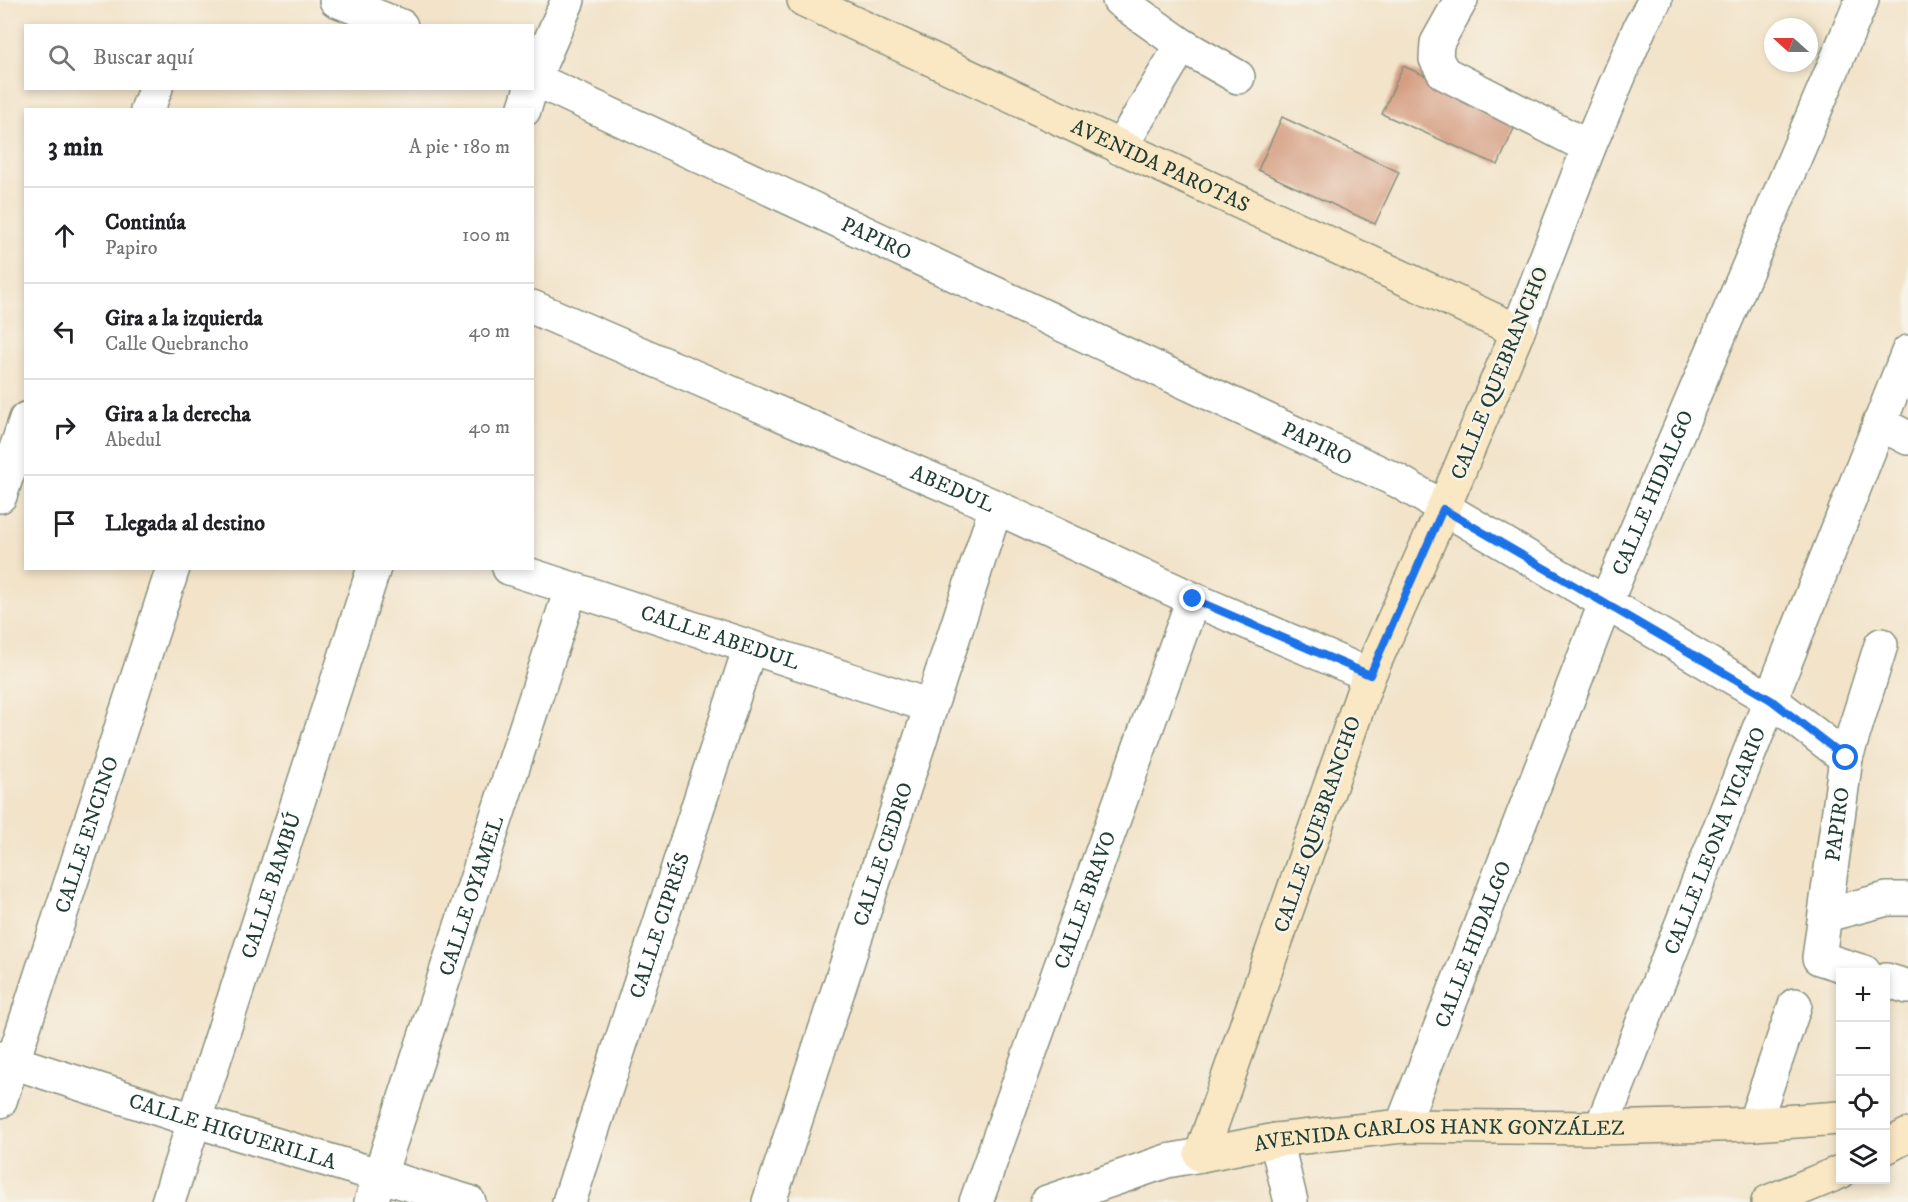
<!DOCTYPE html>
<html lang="es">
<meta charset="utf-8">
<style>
:root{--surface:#fff;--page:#f6f6f6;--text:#202124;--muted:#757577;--line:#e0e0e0}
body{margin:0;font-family:"IM FELL DW Pica",serif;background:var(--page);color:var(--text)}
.controls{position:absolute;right:18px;bottom:18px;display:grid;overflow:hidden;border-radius:0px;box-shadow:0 3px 9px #0003}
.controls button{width:54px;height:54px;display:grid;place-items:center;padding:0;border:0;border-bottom:2px solid var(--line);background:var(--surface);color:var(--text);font:30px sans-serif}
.compass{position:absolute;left:1764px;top:18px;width:54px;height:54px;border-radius:50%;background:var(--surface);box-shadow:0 3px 9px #0003;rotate:291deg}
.stop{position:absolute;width:18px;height:18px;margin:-14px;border:4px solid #1a73e8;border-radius:50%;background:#fff}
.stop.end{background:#1a73e8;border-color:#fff;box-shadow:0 2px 6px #0008}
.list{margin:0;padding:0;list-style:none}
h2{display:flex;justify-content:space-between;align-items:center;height:78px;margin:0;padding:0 24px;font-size:26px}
h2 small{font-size:20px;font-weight:400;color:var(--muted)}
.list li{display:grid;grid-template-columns:39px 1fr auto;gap:18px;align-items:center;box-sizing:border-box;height:96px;padding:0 24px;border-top:2px solid var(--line)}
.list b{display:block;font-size:22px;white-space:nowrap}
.list p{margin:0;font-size:20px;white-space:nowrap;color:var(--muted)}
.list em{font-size:20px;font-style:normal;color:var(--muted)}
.icon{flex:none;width:33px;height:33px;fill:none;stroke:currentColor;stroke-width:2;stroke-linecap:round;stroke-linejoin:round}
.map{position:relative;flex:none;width:1908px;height:1202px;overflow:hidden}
.search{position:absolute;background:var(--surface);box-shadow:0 3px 9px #0003;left:24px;top:24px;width:510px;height:66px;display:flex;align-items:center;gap:15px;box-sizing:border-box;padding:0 21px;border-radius:0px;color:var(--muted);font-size:22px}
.panel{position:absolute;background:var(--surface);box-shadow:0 3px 9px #0003;left:24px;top:108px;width:510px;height:462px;border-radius:0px}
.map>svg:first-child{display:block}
</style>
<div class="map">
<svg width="1908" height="1202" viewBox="0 0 1908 1202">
<rect width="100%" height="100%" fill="#f7f3e8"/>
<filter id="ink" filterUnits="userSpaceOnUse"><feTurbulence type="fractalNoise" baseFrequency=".0167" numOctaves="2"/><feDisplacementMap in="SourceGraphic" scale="12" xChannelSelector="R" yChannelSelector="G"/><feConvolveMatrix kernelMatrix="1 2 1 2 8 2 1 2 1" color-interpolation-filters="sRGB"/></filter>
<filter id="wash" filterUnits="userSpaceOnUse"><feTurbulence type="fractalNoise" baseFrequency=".008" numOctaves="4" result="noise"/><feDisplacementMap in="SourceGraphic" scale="24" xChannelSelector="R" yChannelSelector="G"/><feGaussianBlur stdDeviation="1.35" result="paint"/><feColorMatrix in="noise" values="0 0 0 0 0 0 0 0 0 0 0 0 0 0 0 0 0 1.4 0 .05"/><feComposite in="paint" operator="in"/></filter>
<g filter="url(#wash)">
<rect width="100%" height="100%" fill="#f2e3c9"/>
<g id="blocks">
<!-- building -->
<path fill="#d59e82" d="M1403,66L1519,117L1498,165L1382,114Z
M1282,117L1399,172L1375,224L1258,170Z"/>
</g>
</g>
<g filter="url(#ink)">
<use href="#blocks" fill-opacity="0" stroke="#88907e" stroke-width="1.5"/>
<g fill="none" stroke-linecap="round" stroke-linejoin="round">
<!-- street casing -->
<g stroke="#88907e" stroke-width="36">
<g id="street">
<path d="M336,0L401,26"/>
<path d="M1119,0L1182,45L1120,148"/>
<path d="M1461,0L1437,43L1436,59L1444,73L1589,147"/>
<path d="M1182,45L1238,77"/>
<path id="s1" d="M532,78L1398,481L1771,700L1846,758"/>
<path d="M532,83L568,0"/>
<path d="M147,110L156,88"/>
<path d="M524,110L531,88"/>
<path id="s2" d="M532,307L996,507L1193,599L1369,675"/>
<path d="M1518,331L1589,147L1640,27L1655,0"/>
<path d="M1879,423L1908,438"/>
<path d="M0,496L26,419"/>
<path id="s3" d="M509,568L930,706"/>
<path d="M1826,915L1887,899H1908"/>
<path id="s4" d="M1864,972L1819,958L1846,758L1881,645"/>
<path d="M1886,980L1908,987"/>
<path id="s5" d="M0,1058L196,1121L469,1202"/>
<path id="s6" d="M0,1101L173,568"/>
<path d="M1754,1124L1795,1005"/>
<path id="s7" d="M1402,1126L1605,604L1862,0"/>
<path id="s8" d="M1601,1128L1908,352"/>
<path d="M1276,1140L1291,1202"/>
<path id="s9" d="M168,1202L374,568"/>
<path id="s10" d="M371,1202L571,589"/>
<path id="s11" d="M569,1202L750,647"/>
<path id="s12" d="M769,1202L996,507"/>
<path id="s13" d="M976,1202L1193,599"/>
<path d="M1047,1202L1167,1161L1201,1155"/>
</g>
</g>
<!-- secondary casing -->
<g stroke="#88907e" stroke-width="36">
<g id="secondary">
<path id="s14" d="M804,0L1518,331L1443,509L1369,675L1201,1155"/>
<path d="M1886,1147L1908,1135"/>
<path id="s15" d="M1201,1155L1276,1140L1402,1126L1601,1128L1754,1124L1840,1118"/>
<path d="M1768,1202L1840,1172"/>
</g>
</g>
<!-- street -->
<use href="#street" stroke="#fff" stroke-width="33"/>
<!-- secondary -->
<use href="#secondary" stroke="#fae7c3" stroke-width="33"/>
</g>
</g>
<g fill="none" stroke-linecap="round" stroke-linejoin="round" filter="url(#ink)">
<!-- route -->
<path stroke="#1a73e8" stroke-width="8" d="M1193,599L1370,675L1443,509L1771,700L1846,758"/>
</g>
<g text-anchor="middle" stroke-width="5" stroke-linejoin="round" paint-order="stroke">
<!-- street labels -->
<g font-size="21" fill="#1f3d34" stroke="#f7f3e8">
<text dy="7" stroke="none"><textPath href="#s14" startOffset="393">AVENIDA PAROTAS</textPath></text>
<text dy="7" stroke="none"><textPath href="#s1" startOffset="380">PAPIRO</textPath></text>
<text transform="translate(1499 373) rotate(-68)" y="7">CALLE QUEBRANCHO</text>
<text dy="7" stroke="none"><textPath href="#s1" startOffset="866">PAPIRO</textPath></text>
<text dy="7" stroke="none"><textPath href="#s2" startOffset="458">ABEDUL</textPath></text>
<text dy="7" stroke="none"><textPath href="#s7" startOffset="681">CALLE HIDALGO</textPath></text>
<text dy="7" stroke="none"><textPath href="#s3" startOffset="222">CALLE ABEDUL</textPath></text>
<text transform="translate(1317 824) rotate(-71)" y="7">CALLE QUEBRANCHO</text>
<text dy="7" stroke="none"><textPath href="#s4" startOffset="182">PAPIRO</textPath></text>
<text dy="7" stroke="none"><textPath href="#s6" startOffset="280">CALLE ENCINO</textPath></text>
<text dy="7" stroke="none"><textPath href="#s8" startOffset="309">CALLE LEONA VICARIO</textPath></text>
<text dy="7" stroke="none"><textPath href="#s12" startOffset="366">CALLE CEDRO</textPath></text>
<text dy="7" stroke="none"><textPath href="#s9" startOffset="333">CALLE BAMBÚ</textPath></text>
<text dy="7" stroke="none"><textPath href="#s10" startOffset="322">CALLE OYAMEL</textPath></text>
<text dy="7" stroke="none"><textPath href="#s13" startOffset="321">CALLE BRAVO</textPath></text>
<text dy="7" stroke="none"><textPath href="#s11" startOffset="291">CALLE CIPRÉS</textPath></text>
<text dy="7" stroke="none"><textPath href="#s7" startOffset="195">CALLE HIDALGO</textPath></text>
<text dy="7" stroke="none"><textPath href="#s5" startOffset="244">CALLE HIGUERILLA</textPath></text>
<text dy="7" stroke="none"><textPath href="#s15" startOffset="240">AVENIDA CARLOS HANK GONZÁLEZ</textPath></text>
</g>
</g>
</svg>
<div class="controls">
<button>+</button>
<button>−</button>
<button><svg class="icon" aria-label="locate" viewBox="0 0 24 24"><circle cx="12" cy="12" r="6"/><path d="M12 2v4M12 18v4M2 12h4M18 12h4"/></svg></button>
<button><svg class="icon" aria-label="layers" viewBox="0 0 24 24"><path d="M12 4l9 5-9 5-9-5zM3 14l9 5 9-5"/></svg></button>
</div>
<svg class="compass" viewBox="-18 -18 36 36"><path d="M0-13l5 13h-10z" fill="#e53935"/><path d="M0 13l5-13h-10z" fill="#757577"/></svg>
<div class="stop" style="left:1846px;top:758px"></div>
<div class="stop end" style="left:1193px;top:599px"></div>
<div class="search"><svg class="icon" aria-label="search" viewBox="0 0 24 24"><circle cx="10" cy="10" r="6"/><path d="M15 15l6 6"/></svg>Buscar aquí</div>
<section class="panel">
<h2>3 min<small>A pie · 180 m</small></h2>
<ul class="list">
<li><svg class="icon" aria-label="ahead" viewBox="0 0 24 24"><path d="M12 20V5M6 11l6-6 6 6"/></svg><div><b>Continúa</b><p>Papiro</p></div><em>100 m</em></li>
<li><svg class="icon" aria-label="left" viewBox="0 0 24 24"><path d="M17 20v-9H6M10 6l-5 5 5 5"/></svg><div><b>Gira a la izquierda</b><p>Calle Quebrancho</p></div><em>40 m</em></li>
<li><svg class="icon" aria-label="right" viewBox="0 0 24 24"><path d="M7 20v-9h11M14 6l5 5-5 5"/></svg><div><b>Gira a la derecha</b><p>Abedul</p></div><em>40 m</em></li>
<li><svg class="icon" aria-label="arrive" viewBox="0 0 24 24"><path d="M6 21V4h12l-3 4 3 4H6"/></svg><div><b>Llegada al destino</b></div></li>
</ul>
</section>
</div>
